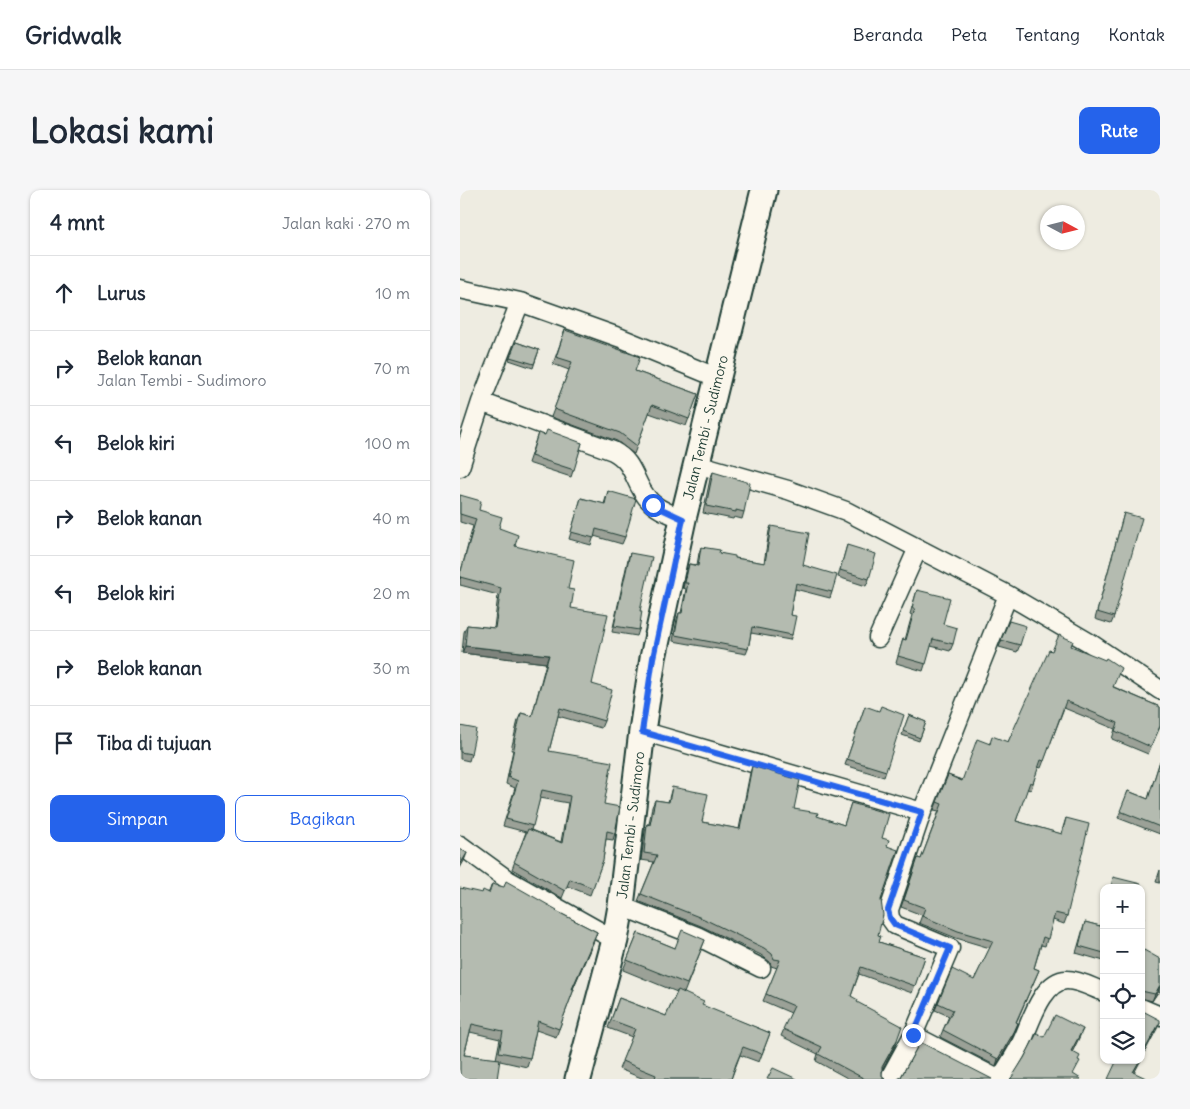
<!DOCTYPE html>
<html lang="id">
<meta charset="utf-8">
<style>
:root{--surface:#fff;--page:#f6f6f7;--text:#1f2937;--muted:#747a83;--line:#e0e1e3;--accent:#2563eb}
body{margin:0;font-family:Delius,sans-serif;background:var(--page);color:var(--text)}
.controls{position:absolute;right:15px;bottom:15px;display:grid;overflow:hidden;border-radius:10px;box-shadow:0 1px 4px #0004}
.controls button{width:45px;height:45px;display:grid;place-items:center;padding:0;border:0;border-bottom:1px solid var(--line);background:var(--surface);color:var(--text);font:25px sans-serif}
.compass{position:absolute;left:580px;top:15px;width:45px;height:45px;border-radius:50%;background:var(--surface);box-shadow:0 1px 4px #0004;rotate:97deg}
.stop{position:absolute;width:15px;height:15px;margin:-11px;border:4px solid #2563eb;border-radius:50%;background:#fff}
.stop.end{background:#2563eb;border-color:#fff;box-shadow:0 1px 5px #0008}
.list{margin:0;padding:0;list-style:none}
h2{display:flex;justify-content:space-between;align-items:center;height:65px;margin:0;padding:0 20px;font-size:21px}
h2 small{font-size:16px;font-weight:400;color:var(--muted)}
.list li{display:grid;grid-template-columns:32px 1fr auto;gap:15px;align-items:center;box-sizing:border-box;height:75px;padding:0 20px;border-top:1px solid var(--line)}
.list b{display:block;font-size:19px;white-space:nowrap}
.list p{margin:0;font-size:16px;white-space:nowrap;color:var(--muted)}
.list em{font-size:16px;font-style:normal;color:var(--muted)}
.actions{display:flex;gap:10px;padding:15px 20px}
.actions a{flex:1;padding:11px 0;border:1px solid var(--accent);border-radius:10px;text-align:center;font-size:18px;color:var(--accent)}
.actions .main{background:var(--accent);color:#fff}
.icon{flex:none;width:28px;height:28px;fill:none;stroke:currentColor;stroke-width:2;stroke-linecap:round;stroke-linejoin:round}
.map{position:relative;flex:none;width:700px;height:889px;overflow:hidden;border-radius:10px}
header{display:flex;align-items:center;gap:30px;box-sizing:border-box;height:70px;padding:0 25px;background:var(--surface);border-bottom:1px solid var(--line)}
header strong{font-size:24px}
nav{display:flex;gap:28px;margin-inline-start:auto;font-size:18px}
.intro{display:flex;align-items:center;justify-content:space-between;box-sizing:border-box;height:120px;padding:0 30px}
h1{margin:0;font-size:35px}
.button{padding:12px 22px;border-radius:10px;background:var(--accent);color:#fff;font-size:18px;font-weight:700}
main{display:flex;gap:30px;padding:0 30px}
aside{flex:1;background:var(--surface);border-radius:10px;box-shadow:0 1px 4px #0004}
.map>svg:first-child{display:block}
</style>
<header>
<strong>Gridwalk</strong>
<nav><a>Beranda</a><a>Peta</a><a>Tentang</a><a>Kontak</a></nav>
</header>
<div class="intro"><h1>Lokasi kami</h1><a class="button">Rute</a></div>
<main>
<aside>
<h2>4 mnt<small>Jalan kaki · 270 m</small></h2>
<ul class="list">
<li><svg class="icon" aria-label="ahead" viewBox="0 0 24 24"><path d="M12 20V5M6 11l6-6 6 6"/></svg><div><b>Lurus</b></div><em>10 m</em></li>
<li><svg class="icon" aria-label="right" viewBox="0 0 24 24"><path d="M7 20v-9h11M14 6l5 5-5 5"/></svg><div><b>Belok kanan</b><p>Jalan Tembi - Sudimoro</p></div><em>70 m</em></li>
<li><svg class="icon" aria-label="left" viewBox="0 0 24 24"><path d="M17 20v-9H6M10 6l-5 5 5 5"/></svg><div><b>Belok kiri</b></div><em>100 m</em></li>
<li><svg class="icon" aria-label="right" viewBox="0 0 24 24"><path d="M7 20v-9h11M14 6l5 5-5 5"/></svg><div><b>Belok kanan</b></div><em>40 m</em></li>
<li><svg class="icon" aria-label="left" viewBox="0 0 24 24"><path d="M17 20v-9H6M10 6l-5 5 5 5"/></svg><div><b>Belok kiri</b></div><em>20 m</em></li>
<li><svg class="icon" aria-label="right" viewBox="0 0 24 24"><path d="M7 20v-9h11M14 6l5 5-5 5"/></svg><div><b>Belok kanan</b></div><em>30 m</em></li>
<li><svg class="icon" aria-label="arrive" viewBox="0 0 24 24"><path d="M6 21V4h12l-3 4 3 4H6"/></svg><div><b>Tiba di tujuan</b></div></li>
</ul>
<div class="actions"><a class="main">Simpan</a><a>Bagikan</a></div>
</aside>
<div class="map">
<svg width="700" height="889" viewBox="0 0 700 889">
<rect width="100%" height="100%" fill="#eeece1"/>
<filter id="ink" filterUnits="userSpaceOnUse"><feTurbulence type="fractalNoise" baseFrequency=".02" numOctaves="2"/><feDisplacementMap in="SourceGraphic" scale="10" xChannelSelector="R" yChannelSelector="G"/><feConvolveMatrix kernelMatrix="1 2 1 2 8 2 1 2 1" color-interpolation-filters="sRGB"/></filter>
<g filter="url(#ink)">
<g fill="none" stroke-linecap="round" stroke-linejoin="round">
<!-- street casing -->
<g stroke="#1f3d34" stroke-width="21">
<path id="street" d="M0,99L60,112L161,148L258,188
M21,212L153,261C176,273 173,293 189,310C197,320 212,324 223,329
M237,274L328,300L386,321L548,405L630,453L700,500
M0,277L21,212L60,112
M418,448L458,358
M182,541L462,622
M0,655L48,690L155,750
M161,716L237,746L301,778
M681,818L700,826
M453,845L538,889
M429,889L453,845L490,758L435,735L430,728L429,720L462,622L548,405
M540,889C548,876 557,863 563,849C571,831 583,790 607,790C619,790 633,798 644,802"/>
</g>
<!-- secondary casing -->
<g stroke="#1f3d34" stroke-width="29">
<g id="secondary">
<path id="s1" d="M118,889L155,750L161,716L182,541L193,468L223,329L304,0"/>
</g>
</g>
<!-- street -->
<use href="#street" stroke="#fbf7ec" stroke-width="18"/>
<!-- secondary -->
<use href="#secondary" stroke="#fbf7ec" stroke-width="25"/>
</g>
<!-- wall -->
<path fill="#9ba197" stroke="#1f3d34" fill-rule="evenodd" d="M105,140L175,181L238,204L226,236L189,223L174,264L157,251L91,227L109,180L93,174Z
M56,152L79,160L73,178L49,170Z
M78,243L85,245L122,253L111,287L68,273Z
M253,282L284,322L282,329L274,327L273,329L243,323L250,289Z
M148,301L165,347L162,354L134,346L131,355L109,349L121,308L144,314Z
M0,305L19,320L39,338L55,356L108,399L111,418L132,494L144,531L141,538L98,526L89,561L144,614L155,643L153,650L146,649L143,670L130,705L107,696L102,708L52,679L66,642L43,636L55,598L46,594L53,560H51L58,530L61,523L72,526L86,473L2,463L4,442L7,435L34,438L38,405L0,395V381H1L13,336L0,332ZM80,608L108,613L101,652L71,640Z
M664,323L654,427L651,434L635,429Z
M311,336L343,375L372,402L370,408L335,399L330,425L332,445L330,450L291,443L288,459L286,464L213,451L217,429L219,423H221L226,399L223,398L227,380L229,374L237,375L239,363L241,357L275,368L304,373L309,341Z
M387,355L409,389L406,396L378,387Z
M170,363L180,421L179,440L177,446L152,442L168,369Z
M457,400L483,434L493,454L490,461L471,456L463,481L436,473L443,449L445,450L452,425L450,424Z
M549,431L560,455L557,462L539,457Z
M611,456L654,497L700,517V537L688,564L652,549L655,539L604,518L581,578L578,577L571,600L567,599L556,631L601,644L606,628L607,726L604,734L593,730L585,756L581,755L574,778L579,780L576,787L556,833H558L551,850L536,876L480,847L489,826L475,820L478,813L514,790L530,758L496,748L459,733L462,725L441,717L458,668L461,669L479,621L474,620L488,585L502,590L529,553L548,552L592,461Z
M405,516L426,581L424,587L385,575Z
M449,525L466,532L459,551L442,545Z
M0,536L11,564L9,571L0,569Z
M700,571V644L658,628L668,601L688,609Z
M292,576L334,619L384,635L391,613L422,648L427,656L418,745L419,752L465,767L452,803L399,784L391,806L397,812L434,858L422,879V887L425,889H389L356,871L358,864L321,846L331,823L303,811L317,778L311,776L310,772L301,765L241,736L178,711L194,672L181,670L185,641L187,634H189L192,617L195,610L208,612L212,597L242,632L279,639L290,583Z
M700,680V693L696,692Z
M32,694L96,721L137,742L113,799H114L96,847L76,840L70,868L67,877L40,871L0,889L22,703L29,702ZM10,842L40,849L36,869L4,865Z
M644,722V771L616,763L625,732L640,736Z
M178,743L215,758L245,750L224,803L242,816L310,843L299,872L280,865L271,889H184L159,879L172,847L148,838L159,808L206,826L217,802L163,780Z
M681,764L700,769V803L698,802L692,811L681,808Z
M644,834V841L641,840Z"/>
<!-- shaded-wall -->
<path fill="#7e837b" stroke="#1f3d34" d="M5,456L89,465L86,473L2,463Z
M7,663L4,671L0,678V675Z
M137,742L134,751L109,807L112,799Z
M700,795L698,802L692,811L695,804Z
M700,832L698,837L681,869V867Z
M558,833L551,850L536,876L538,869Z
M623,839L620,846L609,869L611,861Z
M437,850L434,858L420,884L422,877Z
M680,870H681L671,889L673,882Z"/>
<!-- building -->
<path fill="#b4bbb0" stroke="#1f3d34" d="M105,140L180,167L175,181L238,204L229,229L192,215L177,256L160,243L94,219L112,172L96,167Z
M56,152L79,160L74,174L50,167Z
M87,240L122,253L114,280L71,266L78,243L85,245Z
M253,282L290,293L284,322L276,320V322L246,316Z
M148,301L176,309L165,347L136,339L134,348L111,342L121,308L145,314Z
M0,305L21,311L19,320L42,327L39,338L58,345L55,356L114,370L108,399L114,400L111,418L148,424L132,494L152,500L144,531L100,518L89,561L152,572L144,614L160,617L155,643L147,641L143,670L133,698L110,689L105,701L54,672L68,639L102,653L110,606L82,600L73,636L46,629L58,591L48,587L55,553H54L61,523L72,526L89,465L5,456L7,435L35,438L41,398L0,387V389V381H1L16,329L0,324Z
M664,323L682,328L654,427L637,422Z
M311,336L349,343L343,375L377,385L372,402L336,393L330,425L336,426L332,445L292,437L288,459L215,445L219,423H222L228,393H225L229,374L238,376L241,357L260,360L259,363L275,366V368L305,373Z
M387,355L416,364L409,389L380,380Z
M170,363L192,367L180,421H182L179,440L154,436Z
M457,400L490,408L483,434L497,438L493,454L473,449L466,474L438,466L443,449L446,450L455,418H452Z
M549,431L566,436L560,455L541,450Z
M599,445L613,451L611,456L645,470L646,468L661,478L653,497L700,517V536L691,557L655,541L658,533L606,511L584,571L581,570L573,593L570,592L556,631L602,644L606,628L629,634L607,726L595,723L588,749L583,747L574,778L579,780L556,832L558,833L554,842L538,869L483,840L493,820L478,813L492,779L514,790L533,751L498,741L462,726L465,718L444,710L458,668L461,669L482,614L477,612L488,585L502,591L517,549L530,554L532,546L548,552L589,460L592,461Z
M405,516L419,521L421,516L444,525L426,581L387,569Z
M449,525L466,532L460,548L443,541Z
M0,536L16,539L11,564L0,562Z
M700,571V637L660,621L668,601L688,609Z
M292,576L340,590L334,619L358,623L357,626L384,635L391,613L429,624L422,648L429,650L427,656L438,660L421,710L423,725L418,745L421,746L419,752L465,767L455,796L401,777L391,806L398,810L397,812L442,836L437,850L422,877V887L425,889H405L358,864L362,857L323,839L334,816L306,804L320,770L314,769L312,764L304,758L244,729L181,704L197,665L184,663L187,634L190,635L195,610L209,612L212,597L248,604L242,632L280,639Z
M0,659L7,663L0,675Z
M653,687L681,694L680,698H651Z
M46,691L97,720L96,721L137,742L112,799H114L99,839L78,831L70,868L39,862L43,841L12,834L4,865L40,869L37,889H0V698L22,703L23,700L29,703L32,694L44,697Z
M644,725V736H641Z
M681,726L684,727L681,736Z
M625,732L644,737V763L619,756Z
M222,740L245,750L227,794L167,770L178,743L215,758Z
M684,760L700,769V795L695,804L681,801V764Z
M218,800L244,812L242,815L310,843L302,864L283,857L276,874L271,889H198L195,888L196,885L162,871L175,839L151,830L159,808L206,826Z
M681,820L700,830V832L681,867Z
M595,825L623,839L611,861L620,866L618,870L620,871L613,884L621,889H550L552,887L564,868L577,843L584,847Z
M460,852L532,889H438L441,887Z
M657,870H680L673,882L688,889H648Z
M313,878L337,889H307Z"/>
</g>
<g fill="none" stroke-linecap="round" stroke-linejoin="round" filter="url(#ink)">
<!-- route -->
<path stroke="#2563eb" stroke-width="6" d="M193,315L223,329L193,468L182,542L462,622L428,720L430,728L435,735L490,758L453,845"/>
</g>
<g text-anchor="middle" stroke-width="4" stroke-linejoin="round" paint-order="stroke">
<!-- street labels -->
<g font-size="14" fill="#1f3d34" stroke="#fbf7ec">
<text dy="5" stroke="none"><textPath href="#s1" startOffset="665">Jalan Tembi - Sudimoro</textPath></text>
<text dy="5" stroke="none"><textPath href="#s1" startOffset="260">Jalan Tembi - Sudimoro</textPath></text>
</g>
</g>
</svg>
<div class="controls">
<button>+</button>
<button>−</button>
<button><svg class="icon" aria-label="locate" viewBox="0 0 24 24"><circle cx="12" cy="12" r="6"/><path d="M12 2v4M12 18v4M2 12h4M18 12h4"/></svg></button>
<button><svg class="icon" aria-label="layers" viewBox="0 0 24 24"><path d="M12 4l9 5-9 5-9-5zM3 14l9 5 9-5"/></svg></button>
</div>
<svg class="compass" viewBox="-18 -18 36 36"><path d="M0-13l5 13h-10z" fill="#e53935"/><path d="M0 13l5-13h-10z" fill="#747a83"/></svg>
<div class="stop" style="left:193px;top:315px"></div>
<div class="stop end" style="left:453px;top:845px"></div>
</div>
</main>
